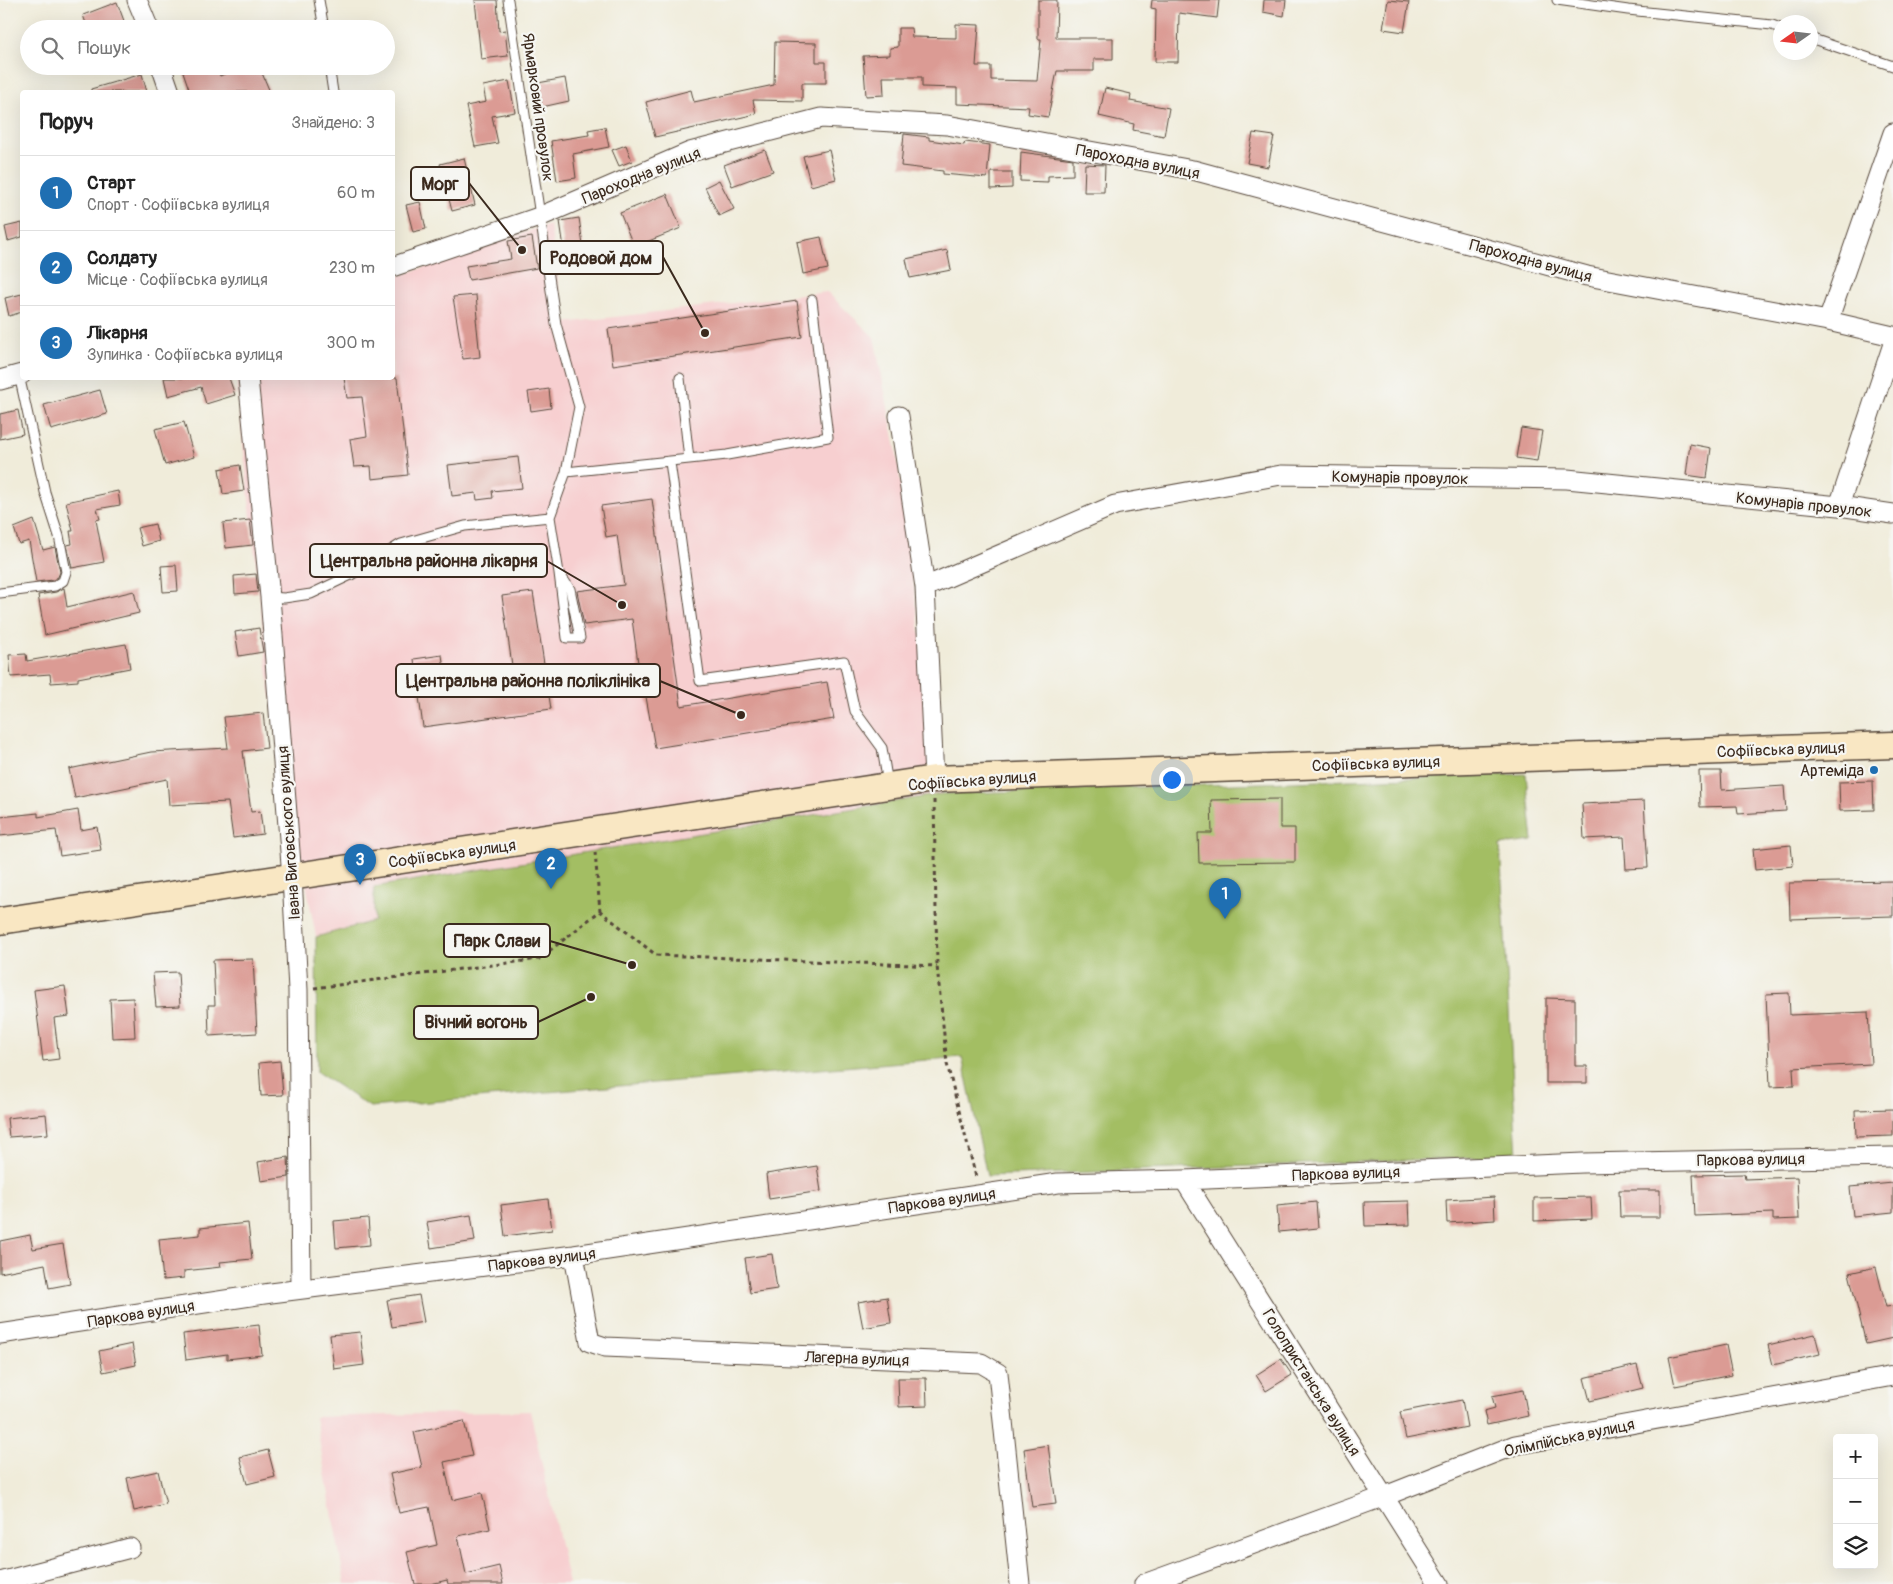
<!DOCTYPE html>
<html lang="uk">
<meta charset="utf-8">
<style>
:root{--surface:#fff;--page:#f2f2f2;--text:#222;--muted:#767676;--line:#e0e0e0;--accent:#1f6fb2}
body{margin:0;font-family:Pangolin,sans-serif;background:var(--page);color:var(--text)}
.controls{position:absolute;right:15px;bottom:15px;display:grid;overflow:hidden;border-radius:5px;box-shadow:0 5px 20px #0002}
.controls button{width:45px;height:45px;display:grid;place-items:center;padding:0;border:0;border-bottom:1px solid var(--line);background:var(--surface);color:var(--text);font:25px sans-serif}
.compass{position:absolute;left:1773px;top:15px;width:45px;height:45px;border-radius:50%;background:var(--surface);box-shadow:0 5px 20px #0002;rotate:256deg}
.you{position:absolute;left:1171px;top:779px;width:18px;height:18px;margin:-12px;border:4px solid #fff;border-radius:50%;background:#1a73e8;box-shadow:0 0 0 8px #1a73e833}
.badge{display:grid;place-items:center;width:32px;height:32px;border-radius:50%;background:var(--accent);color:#fff;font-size:16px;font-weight:700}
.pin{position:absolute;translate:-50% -41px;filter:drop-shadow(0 1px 2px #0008)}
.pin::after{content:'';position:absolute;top:26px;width:18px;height:15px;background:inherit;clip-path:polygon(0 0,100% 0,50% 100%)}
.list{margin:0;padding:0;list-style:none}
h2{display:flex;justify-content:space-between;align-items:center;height:65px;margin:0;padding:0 20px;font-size:21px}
h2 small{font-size:16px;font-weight:400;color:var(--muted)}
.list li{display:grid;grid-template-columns:32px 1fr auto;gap:15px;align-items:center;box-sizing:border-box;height:75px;padding:0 20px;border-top:1px solid var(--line)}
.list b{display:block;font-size:19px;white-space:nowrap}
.list p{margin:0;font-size:16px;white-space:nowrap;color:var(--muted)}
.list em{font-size:16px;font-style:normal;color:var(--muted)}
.icon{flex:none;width:28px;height:28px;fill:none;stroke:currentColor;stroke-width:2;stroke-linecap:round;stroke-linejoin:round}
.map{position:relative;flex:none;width:1893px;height:1584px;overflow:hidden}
.search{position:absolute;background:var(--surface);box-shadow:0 5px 20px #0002;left:20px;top:20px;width:375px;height:55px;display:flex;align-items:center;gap:12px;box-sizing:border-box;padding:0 18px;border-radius:28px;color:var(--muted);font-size:19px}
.panel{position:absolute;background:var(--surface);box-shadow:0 5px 20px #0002;left:20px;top:90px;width:375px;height:290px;border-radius:5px}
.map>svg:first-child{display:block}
</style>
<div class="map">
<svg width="1893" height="1584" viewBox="0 0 1893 1584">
<rect width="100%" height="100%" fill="#f6f6f2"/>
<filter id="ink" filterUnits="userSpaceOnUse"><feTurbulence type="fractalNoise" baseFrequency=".02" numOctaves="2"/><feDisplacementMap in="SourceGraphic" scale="10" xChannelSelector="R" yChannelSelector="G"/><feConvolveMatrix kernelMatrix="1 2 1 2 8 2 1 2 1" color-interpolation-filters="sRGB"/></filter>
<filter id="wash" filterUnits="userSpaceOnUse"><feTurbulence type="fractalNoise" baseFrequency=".0096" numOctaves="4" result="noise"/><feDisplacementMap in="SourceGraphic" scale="20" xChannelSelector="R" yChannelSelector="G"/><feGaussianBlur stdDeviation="1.12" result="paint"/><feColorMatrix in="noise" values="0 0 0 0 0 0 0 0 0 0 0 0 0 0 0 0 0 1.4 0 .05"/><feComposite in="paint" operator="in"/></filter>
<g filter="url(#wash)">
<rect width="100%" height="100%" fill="#f0ecda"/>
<!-- built -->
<path fill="#f7cfd0" d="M550,224L564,323L827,292L874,337L896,448L941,794L374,887V921L316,937L269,684L236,378H392L393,278Z
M530,1411L569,1584H345L315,1417Z"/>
<!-- green -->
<path fill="#a3be64" stroke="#6f7441" d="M1526,774L1533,841L1500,845L1517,1156L987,1176L962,1057L370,1107L317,1072L316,937L374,921V887L941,794Z"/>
<g id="blocks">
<!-- building -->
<path fill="#db9b94" d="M475,0H497L499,31L505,30L508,56L481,59Z
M1038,0H1057L1056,38H1113V59H1094V71H1057L1048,117L1028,114L1029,107L957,104V88L922,87V77H883L884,95L866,96L863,56L890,55V48L898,47V28H911L912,37L956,38V24L979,25L976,66H991V80L1037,81L1041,39H1038Z
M1152,0H1219L1217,18L1179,13L1178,62H1155L1156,9L1151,8Z
M1264,0H1286L1284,16L1263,12Z
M1388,0L1409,2L1404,32L1383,29Z
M117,2L127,29H88L83,15Z
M775,42L816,43V62H826V83H802V101L753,100L756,114L655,137L646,102L691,90L694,102L774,85Z
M181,66H217L220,76L243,66H259L270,92H190Z
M142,74L147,92H91V89Z
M565,78L569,101L542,107L538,83Z
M509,81L515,112L492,116L498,143L475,147L466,106L486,102L483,86Z
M1105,88L1131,94L1130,101L1169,108L1164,136L1133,130L1134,124L1099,116Z
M605,127L609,147L573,154L576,178L557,181L551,141L589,135L588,130Z
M1253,133L1274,136L1268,167L1247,163Z
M904,134L929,137V140L964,145L965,142L990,145L987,178L943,174V171L901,166Z
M626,145L632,161L619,166L612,150Z
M765,150L773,171L732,186L724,165Z
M829,150L836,179L811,186L803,156Z
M1021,152L1073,159V175L1048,176V182L1020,181Z
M464,158L475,205L452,211L440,164Z
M1085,164L1105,165L1104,192H1084Z
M991,172H1012V188L991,189Z
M719,180L734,209L719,216L705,187Z
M667,194L681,228L634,247L620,213Z
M420,202L426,229L413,232L406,205Z
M579,218L586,265L567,268L560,221Z
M22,223V237L8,241L5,227Z
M532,237L537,268L469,280L466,266L511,259L508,241Z
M821,237L828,269L803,274L797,242Z
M947,250L951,270L910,278L906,259Z
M22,294V312L9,316L5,298Z
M476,295L478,318H476L480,357L463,359L453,297Z
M797,301L802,337L613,365L608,329Z
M164,378H229L235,395L206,404L201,387L168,396Z
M344,378H397L408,475L372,479L371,466L354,467L350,439L367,436L362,397L347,398Z
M549,389L551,408L531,411L528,392Z
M100,390L107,414L51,430L44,405Z
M18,410L23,434L0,439V414Z
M184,422L194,457L165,465L155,429Z
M1521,428L1542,431L1537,461L1516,458Z
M1690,444L1711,448L1707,478L1686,475Z
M518,457L522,488L492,491L493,498L477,500L476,493L452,496L448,465Z
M240,465L244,491L223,494L219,469Z
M118,491L120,505L97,509L100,519L96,520L104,562L72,568L67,545L72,544L70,531H73L66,502Z
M652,499L681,706L827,682L834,719L655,748L645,691L630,693L627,671L639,670L632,619L584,625L577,591L624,585L617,535L606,537L601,506Z
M34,520L43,550L55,547L60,572L58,577L53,580L36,582L29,541L19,544L14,528Z
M250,520L253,545L226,548L223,523Z
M155,524L159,541L142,546L137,528Z
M176,565L178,591L163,592L161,566Z
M256,574L258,592L235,594L234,576Z
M64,588L67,607L134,591L139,613L45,635L38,595L56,592Z
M533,592L551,709L423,727L414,659L442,655L447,689L514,679L502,596Z
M259,628L263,652L239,656L235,632Z
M126,644L130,668L78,678V681L51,683L50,674L11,677L9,655L26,654L27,661Z
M263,713L267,748L243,751L251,812L260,811L263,834L233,838L228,802L169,805L167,779L75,798L69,769L151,752L228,748L224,717Z
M1699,771H1721L1722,790L1784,786L1786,811L1738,814L1737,806L1700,807Z
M1873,781L1874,810L1840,811L1839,782Z
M1280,799V828H1295V862L1199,863L1198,833H1212L1211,800Z
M1644,801L1648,868L1626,869L1624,837L1584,839L1582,804Z
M78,810L81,830L97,827L101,850L60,856L56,830L0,836V817L38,813V817Z
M1791,845L1793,866L1755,870L1753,849Z
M1893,881V916L1790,919L1789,883Z
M253,959L257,1033L209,1036L208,1005H215L213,960Z
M178,972L180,1006L156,1007L153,973Z
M65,986L69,1016L54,1018L59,1059L43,1061L34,990Z
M1789,993L1790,1015L1868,1012L1871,1064L1793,1068L1794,1086L1770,1087L1766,994Z
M133,998L135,1037L112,1038L110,999Z
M1546,998L1575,999V1066H1587V1083H1546Z
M280,1061L283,1095L261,1096L259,1063Z
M1893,1109V1136L1856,1137L1855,1110Z
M46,1114L48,1134L9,1137L7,1118Z
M288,1157L289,1177L261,1181L258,1162Z
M817,1166L821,1191L769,1199L766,1174Z
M1744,1174L1745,1179L1797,1177L1799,1219L1773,1220V1213L1695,1216L1693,1175Z
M1893,1183V1212L1853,1216L1850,1187Z
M1619,1190H1660V1217H1620Z
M1494,1197L1495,1220L1447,1223L1446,1200Z
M1591,1197L1592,1219L1534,1221V1198Z
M548,1199L552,1230L505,1236L501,1205Z
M1409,1201L1410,1225L1365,1226L1364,1202Z
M1316,1202L1318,1228L1279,1232L1277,1206Z
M471,1215L475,1241L431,1248L427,1222Z
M368,1218L370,1245L336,1248L334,1221Z
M248,1223L252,1259L220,1262L221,1267L184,1271V1278L163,1280L159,1239L200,1235V1228Z
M30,1235L33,1249L63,1244L70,1284L49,1288L45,1264L0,1273V1241Z
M772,1254L777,1289L750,1293L745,1258Z
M1876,1267L1886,1307L1893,1306V1338L1866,1344L1849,1273Z
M419,1295L424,1322L392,1327L387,1300Z
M887,1297L891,1323L863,1328L858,1302Z
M259,1325L262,1355L227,1359V1354L186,1360L183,1334Z
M360,1332L364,1365L334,1369L330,1335Z
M1815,1334L1820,1354L1773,1365L1768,1345Z
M132,1344L136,1365L103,1372L99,1351Z
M1726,1345L1732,1375L1675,1386L1669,1357Z
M1281,1359L1292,1375L1266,1391L1256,1375Z
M1637,1365L1643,1388L1590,1401L1584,1378Z
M898,1378H926L927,1406L899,1407Z
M1523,1390L1528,1416L1487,1425L1484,1411L1495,1408L1492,1396Z
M1462,1400L1467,1427L1406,1439L1400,1412Z
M464,1421L472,1456L444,1462L452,1500L482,1493L490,1529L458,1536L466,1574L499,1566L503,1584H448L447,1580L431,1584H415L407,1552L437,1545L429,1507L399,1513L390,1474L422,1467L414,1432Z
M1048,1445L1056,1504L1032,1507L1024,1449Z
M268,1450L275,1477L247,1484L240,1457Z
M158,1471L166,1504L134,1511L127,1478Z"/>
</g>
</g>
<g filter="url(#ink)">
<use href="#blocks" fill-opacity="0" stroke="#56473a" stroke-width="1"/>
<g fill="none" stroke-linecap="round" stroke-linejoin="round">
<!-- lane casing -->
<g stroke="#56473a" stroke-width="11">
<path id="lane" d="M319,0L324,29
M1557,0L1628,10L1772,25L1780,28
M1810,38L1893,66
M329,66L333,92
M680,378L689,459
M670,462L700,681L844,661L855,711L882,748L888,784
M566,472L727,455L828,437L812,300
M550,517L559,573L567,638H580L570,589L559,573
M0,593L55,586L63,581L66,572L59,536L45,492L19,375
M270,597L284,598L311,594L351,575L401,544L465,526L550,517L566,472L579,407L556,324L508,0"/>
</g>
<!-- street casing -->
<g stroke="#56473a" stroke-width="21">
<path id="street" d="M137,0L149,29
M161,66L170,92
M392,267L539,217L690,152L821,118L947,125L1193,170L1587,276L1828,321L1893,336
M1828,321L1893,133
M248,378L270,597L292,877L298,990L301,1289
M0,380L22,374
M899,416L925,587L934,779
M1839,506L1893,344
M925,587L1115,505L1281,475L1567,479L1839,506L1893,514
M1184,1180L1439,1584
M574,1255L590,1342L605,1347L981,1363L998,1373L1020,1584
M0,1334L271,1293L574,1255L1058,1183L1184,1180L1583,1163L1893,1157
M0,1582L130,1548
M1144,1584L1385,1496L1515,1445L1893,1376"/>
</g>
<!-- secondary casing -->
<g stroke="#56473a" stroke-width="29">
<path id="secondary" d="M0,921L934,779L1893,745"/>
</g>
<!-- path -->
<path stroke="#56473a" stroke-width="3" stroke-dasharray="4 4" stroke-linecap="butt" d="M934,800L937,966L947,1064L976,1177
M595,852L600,911
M314,988L539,959L600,911L656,955L937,966"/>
<!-- lane -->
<use href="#lane" stroke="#fff" stroke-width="9"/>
<!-- street -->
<use href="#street" stroke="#fff" stroke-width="19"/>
<!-- secondary -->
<use href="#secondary" stroke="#f9e7c3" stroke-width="26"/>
</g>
</g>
<!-- markers -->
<circle fill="#1f6fb2" stroke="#f6f6f2" stroke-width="2" cx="1874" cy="770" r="5"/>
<g text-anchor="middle" stroke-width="4.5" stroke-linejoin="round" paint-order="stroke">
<!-- street labels -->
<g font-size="16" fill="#3b2a1e" stroke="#f6f6f2">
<text transform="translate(539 107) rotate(82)" y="6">Ярмарковий провулок</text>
<text transform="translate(1138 161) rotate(11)" y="6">Пароходна вулиця</text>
<text transform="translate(641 175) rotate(-22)" y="6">Пароходна вулиця</text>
<text transform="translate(1531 260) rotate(15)" y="6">Пароходна вулиця</text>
<text transform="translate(1400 477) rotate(1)" y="6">Комунарів провулок</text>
<text transform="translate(1804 504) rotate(6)" y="6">Комунарів провулок</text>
<text transform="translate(1781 749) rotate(-2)" y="6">Софіївська вулиця</text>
<text transform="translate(1376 763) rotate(-2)" y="6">Софіївська вулиця</text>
<text transform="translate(972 780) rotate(-4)" y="6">Софіївська вулиця</text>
<text transform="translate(288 833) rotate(-94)" y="6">Івана Виговського вулиця</text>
<text transform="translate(452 853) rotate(-8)" y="6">Софіївська вулиця</text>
<text transform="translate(1751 1159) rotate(-1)" y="6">Паркова вулиця</text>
<text transform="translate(1346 1173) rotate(-2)" y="6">Паркова вулиця</text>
<text transform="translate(942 1200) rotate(-8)" y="6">Паркова вулиця</text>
<text transform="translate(542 1259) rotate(-7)" y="6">Паркова вулиця</text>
<text transform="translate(141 1313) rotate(-9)" y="6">Паркова вулиця</text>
<text transform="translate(857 1358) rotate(2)" y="6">Лагерна вулиця</text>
<text transform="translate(1312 1382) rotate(58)" y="6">Голопристанська вулиця</text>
<text transform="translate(1569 1437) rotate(-12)" y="6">Олімпійська вулиця</text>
</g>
<!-- poi labels -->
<g font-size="16" fill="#3b2a1e" stroke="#f6f6f2" text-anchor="end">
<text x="1864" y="776">Артеміда</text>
</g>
</g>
<!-- callouts -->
<path fill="none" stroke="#3b2a1e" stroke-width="2" d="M522 250L469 183M705 333L663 257M622 605L547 561M741 715L660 681M632 965L550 941M591 997L538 1022"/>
<g fill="#3b2a1e" stroke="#f6f6f2" stroke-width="2">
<circle cx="522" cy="250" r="5"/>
<circle cx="705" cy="333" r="5"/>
<circle cx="622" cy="605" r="5"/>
<circle cx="741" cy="715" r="5"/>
<circle cx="632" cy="965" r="5"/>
<circle cx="591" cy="997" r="5"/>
</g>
<g fill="#f6f6f2" stroke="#3b2a1e" stroke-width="2">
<rect x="411" y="167" width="58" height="33" rx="5"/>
<rect x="540" y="241" width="123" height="33" rx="5"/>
<rect x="310" y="544" width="237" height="33" rx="5"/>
<rect x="396" y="664" width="264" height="33" rx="5"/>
<rect x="444" y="924" width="106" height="33" rx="5"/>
<rect x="414" y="1006" width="124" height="33" rx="5"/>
</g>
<g font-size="18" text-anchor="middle" font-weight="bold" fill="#3b2a1e">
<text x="440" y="190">Морг</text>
<text x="601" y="264">Родовой дом</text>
<text x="429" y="567">Центральна районна лікарня</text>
<text x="528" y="687">Центральна районна поліклініка</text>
<text x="497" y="947">Парк Слави</text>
<text x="476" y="1028">Вічний вогонь</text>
</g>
</svg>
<div class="controls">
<button>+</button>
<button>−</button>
<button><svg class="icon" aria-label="layers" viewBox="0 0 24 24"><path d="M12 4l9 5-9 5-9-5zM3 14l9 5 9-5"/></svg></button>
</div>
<svg class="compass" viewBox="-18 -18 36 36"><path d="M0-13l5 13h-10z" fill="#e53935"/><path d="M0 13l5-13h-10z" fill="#767676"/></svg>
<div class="you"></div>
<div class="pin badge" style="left:1225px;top:919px">1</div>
<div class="pin badge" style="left:551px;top:889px">2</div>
<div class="pin badge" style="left:360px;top:885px">3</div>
<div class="search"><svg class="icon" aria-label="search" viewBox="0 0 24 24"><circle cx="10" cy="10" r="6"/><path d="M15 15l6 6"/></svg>Пошук</div>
<section class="panel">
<h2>Поруч<small>Знайдено: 3</small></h2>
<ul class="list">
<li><span class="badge">1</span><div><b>Старт</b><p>Спорт · Софіївська вулиця</p></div><em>60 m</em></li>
<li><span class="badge">2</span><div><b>Солдату</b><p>Місце · Софіївська вулиця</p></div><em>230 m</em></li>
<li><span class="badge">3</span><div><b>Лікарня</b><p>Зупинка · Софіївська вулиця</p></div><em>300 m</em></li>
</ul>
</section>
</div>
